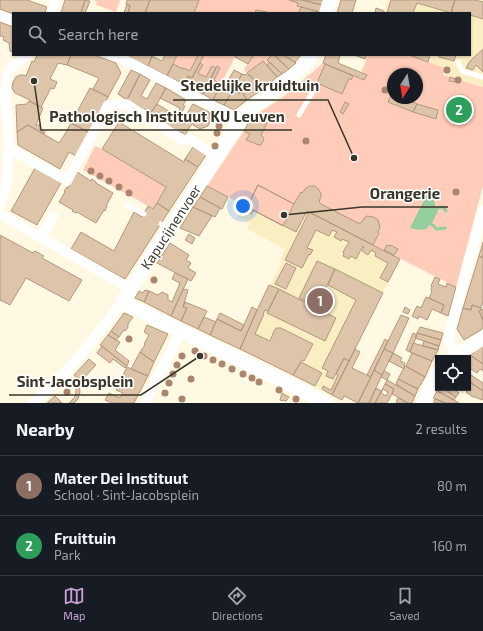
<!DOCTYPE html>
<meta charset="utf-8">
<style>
:root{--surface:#171b24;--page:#242831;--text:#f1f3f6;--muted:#9ea1a6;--line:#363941;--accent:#c8a2d5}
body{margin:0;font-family:"Exo 2",sans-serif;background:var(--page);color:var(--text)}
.controls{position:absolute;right:12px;bottom:12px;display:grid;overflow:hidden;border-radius:0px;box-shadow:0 1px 3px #0004}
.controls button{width:36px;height:36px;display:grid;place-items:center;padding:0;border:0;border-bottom:1px solid var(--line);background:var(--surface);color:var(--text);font:20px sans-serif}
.compass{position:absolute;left:387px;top:68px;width:36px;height:36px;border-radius:50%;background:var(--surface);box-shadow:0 1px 3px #0004;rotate:191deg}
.you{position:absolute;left:243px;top:206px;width:14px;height:14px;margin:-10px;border:3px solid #fff;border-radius:50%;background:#1a73e8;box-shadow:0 0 0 6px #1a73e833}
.badge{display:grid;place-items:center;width:26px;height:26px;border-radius:50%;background:var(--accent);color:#fff;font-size:13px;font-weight:700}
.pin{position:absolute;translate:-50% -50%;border:2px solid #fff;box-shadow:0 1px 4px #0006}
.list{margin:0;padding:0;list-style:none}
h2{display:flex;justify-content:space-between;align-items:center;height:52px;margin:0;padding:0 16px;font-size:17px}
h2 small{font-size:13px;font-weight:400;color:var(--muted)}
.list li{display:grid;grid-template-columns:26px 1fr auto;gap:12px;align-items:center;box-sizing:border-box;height:60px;padding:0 16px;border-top:1px solid var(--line)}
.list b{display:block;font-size:15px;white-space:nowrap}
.list p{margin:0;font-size:13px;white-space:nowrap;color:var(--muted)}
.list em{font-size:13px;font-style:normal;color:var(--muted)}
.icon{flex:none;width:22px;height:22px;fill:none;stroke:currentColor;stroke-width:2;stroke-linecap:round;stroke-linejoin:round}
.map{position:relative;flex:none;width:483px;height:403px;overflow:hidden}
.search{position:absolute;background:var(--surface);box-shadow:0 1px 3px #0004;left:12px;right:12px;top:12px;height:44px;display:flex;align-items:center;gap:10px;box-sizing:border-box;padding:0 14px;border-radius:0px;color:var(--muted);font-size:15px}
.sheet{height:172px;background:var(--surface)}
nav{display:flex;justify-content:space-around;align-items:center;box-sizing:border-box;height:56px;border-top:1px solid var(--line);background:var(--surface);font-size:11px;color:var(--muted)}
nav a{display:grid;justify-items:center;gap:2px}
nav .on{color:var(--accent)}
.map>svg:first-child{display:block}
</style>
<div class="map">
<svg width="483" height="403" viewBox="0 0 483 403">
<rect width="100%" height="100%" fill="#fff9e4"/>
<!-- built -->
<path fill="#faefc3" d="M388,0H483V87L443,75L445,68L409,55H470V13H384Z
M244,205L307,211L400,259L332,395L240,349L257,310L282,262L280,260L285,249L247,229L250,223L238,217Z"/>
<!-- green -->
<path fill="#ffccba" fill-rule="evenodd" d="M93,0H120L116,12L96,5L97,2Z
M199,0H289L298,3L297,6L301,7L299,12L302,13H194Z
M177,55H198L190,71L184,68L183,69L173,64Z
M204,55H236L221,84L214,80L220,68L218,67L216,68L212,66L206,77L198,73L203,65L200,63Z
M251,55H272L270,62L267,65L247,73L244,70L252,56Z
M368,55H409L445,68L443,75L483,87V186L456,287L307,211L296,232L207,186L244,131L251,118L282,98L323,63L364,80L366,75L361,73ZM393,74H417V98H393Z
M95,146L102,149L166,187L153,209C130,195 106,183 83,170Z"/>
<!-- water -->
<path fill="#94ce9e" d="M427,194L432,198L435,203V217L433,221L426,229L419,230L410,228Z"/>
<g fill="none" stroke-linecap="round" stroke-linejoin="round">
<!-- stream -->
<path stroke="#94ce9e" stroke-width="3" d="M435,214L437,208L443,207L446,211
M431,224L434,226L436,229L445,228"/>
</g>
<!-- building -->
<path fill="#dec4a9" stroke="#b1987e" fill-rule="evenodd" d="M0,0H27L47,7L45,13L13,14L0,9Z
M65,0H85L81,13H61Z
M85,0L90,1L85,13H81Z
M127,0H150L145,13H128L130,6L126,4Z
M150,0H199L194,13H145Z
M289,0H302L322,5L320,12L297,6L298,3Z
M302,0H323L322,5Z
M341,0H356L352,13H337Z
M391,0H455L451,13L417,3L413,13H387Z
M455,0H475L483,2V19L470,15V13H451Z
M127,4L130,6L128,13H124Z
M301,7L320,12V13H302L299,12Z
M376,8L384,11V13H375Z
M256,10L267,12V13H255Z
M0,22L13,27V52L10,51L9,43L3,40L4,37L0,36Z
M483,49V72L476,65L473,70L466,68L470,61Z
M37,55H71L67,65L58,63L50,79L57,82L54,89L51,88L41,107L29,101L30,100L15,93L13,90L12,87L13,82L16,77L20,75H23L26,76L32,61L34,62Z
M71,55H94L116,63L121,73L108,97L93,89L99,78L67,65Z
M130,55H153L148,66L129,57Z
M165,55H177L167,76L148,66L152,56L162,61Z
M198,55H204L192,78L188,76L184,84L167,76L173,64L183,69V68L190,71Z
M236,55H251L253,56L248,64L235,57Z
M272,55H274L289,69L282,74L267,60Z
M278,55H283L296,63L289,69L276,57Z
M283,55H301L295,62Z
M326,55H340L338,63L367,75L364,80L323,63Z
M354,55H367L365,59Z
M409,55H430L428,62Z
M439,55H456L454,61L439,57Z
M263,61L277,77L260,91L255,85L258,83L247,73Z
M270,62L282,74L277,77L267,65Z
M200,63L203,65L198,73L206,77L212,66L216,68L203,94L184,84L188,76L192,78Z
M325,64L353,76L351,80L349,78L342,94L317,83Z
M217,66L220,68L214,80L221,84L213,100L203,94Z
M131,70L140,74L127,100L118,94Z
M234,70L242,74L224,105L213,100L223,81L227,83Z
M140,74L150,80L141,96L147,99L156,83L166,88L157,104L150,113L127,100Z
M242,74L244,75L245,74L250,76L258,83L255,85L260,91L247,100L242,92L239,93L233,90Z
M450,77L456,79L455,82L449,81Z
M90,88L108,97L90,133L71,123Z
M166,88L186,100L183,105L185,106L182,112L179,111L180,108L160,98Z
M233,90L239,93L242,92L247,100L234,110L224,105Z
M392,93L393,98H404L417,104L413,112L388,102Z
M29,101L43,108L36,125H40V130L45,132L44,134L28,125L17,132L16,105L27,104Z
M345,102L349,104L343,114L340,112Z
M157,104L183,120L185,117L193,122L185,135L182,132L181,133L150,114Z
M193,104L209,112L211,119L208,126L200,129L193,125V122L185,117Z
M417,104L438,110L436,119L413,112Z
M259,116L268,121L261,135L263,137L264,139L261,145H259L246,140L250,134L244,131L251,118L256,121Z
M119,122L184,162L185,159L198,167L169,211L157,203L166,187L102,149Z
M71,123L89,132L76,156L69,152L60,169L18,145L17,132L28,125L59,143L65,134Z
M193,147L206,155L198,167L185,159Z
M35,168L61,183L37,225L11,211Z
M77,172L91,181L92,179L96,182V183L113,193L106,206H107L105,211L104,210L96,223L77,212L76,213L72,211L73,210L59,202L65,192L64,191L67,187L68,188Z
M258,185L294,204L301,192L302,193L306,188L310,186H315L318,189L321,193V196L319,202L321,204L358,223H361L364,218L367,216L374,217L378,220L379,223L380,227L378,232L379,233L373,245L307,211L296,232L247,207Z
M258,185L294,204L283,226L247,207Z
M207,186L228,197L222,209L200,197Z
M200,197L220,208L215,217L193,207Z
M157,203L169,211L125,279L71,249L81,232L114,251L134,212L142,217L148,206L153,209Z
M244,205L254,210L251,214L242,209Z
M193,207L212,216L199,236L180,228Z
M309,212L400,259L388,282L380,278L388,263L375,256L376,253L371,250L368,255L362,251L364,247L363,246L356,259L351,256L349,259L343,256L344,253L343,252L349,242L342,239L341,241L334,237L337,232L332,230L329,236L316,230L307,248L313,250L310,255L309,254L302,268L285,260Z
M189,234L195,238L192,244L185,240Z
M0,235L33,253L35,251L44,256L42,258L82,280L69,301L26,278L10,305L0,300Z
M483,242V258L479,256Z
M170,243L189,255L186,260L191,263L188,268L196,273L191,281L157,263Z
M387,245L389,246L390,245L398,249L394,255L384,250Z
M479,256L483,258V302L481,308L472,305L471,310L463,308Z
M317,261L335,269L317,306L299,298Z
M286,263L296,268L286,289L275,284Z
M335,269L383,293L349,361L344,358L333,379L326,376L328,371L322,368L356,300L328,285Z
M175,273L188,279L171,316L144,302L149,291L158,295L162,292L168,295V300L172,302L180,283L172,279Z
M435,277L440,279L438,284L446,287L447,283L456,287L448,316L441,313L444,305L429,298L432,292L431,290L432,286H431Z
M269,285L279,289L268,311L265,310L263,314H264L255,334L270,341L274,331L276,328H281L313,344L304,361L302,360L293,375L240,349L257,310Z
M183,289L188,290L183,307L187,308L181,321L171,316Z
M279,289L336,318L325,341L267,313Z
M145,290L149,291L144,302L135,298L139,291L143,293Z
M426,297L444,305L441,313L432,309L427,320L419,316L418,319L412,316L417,306L421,308Z
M185,302L207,311L198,329L181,321L187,308L183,307Z
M472,305L481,308V310L479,311L483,320V328L480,330H481L464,340L457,329L463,308L471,310Z
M252,307L257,310L240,349L210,335L217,319L241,331Z
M405,307L410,310L408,314L403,312Z
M483,309V320L479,311Z
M124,313L133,317L128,324V327L126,330L123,331L119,337L111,331Z
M220,313L244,325L241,331L217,319Z
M401,315L409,318L393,353L384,349Z
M204,317L216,322L210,335L198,329Z
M147,325L168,334L154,362L140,352L145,345L144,344L149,335L144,332Z
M420,327L443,333L441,340L417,333Z
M111,331L119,337L116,340L108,335Z
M413,333L417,335L410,352L406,350Z
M417,333L441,340L439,346L415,338Z
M108,335L120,342L115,350L129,361L127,366L100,345Z
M385,339L388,341L371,377L367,375Z
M424,341L439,346L438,350L422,346Z
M413,343L438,350L432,361L410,352Z
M102,346L127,366L125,368L113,359L110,363L97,353Z
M483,346V364L470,355Z
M355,349L360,352L352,368L371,377L358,403L344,396L342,400L332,395Z
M384,349L393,353L382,375L374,370Z
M140,352L154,362L148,376L131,369Z
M393,353L402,358L400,361L405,363L404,365L405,366L404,369L389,361Z
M412,353L432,361L425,377L406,366Z
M470,355L483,364V371L480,369L477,373L468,367V358H466Z
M344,358L349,361L332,395L322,389L323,386L331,390L338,375L336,374Z
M89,359L96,365L81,381L74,375Z
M301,362L322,373L315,386L293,375Z
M405,366L425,377L418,389L398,379Z
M127,367L148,376L134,403H112L105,400L109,393L120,398L123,393L116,390Z
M374,370L382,375L369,403H358Z
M384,371L390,374L387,380L381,377Z
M468,373L483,383V391L468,381Z
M78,378L81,380L78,384H79L80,392L78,399L74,403H69L75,397L76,392V388L73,384Z
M398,379L418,389L415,396L396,384Z
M387,380L415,396L412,403H408L392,394L394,389L385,384Z
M468,381L483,391V398L482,400L475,397H473L467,393L466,390L463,388H468Z
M385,384L394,389L392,394L387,403H375ZM383,389L388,392L386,396L381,393Z
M376,388L381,391L375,403H369Z
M439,388H443L456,397L454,400L437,391Z
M443,388H452L459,393L458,394L456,397Z
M437,391L454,400L459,403H446L433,398Z
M282,393L289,397L286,401L283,400L282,401L280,400Z
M55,396L62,403H47Z
M398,398L408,403H399L396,402Z
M435,399L446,403H434Z"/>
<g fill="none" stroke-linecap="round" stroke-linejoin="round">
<!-- lane -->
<path stroke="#fff" stroke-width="5" d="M458,62L462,71L483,77
M299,115L312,93
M127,205L144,214
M161,224L169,229"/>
<!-- street -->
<path stroke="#fff" stroke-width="10" d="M51,13L55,0
M0,16L13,20
M111,55L121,58L170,83L240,121
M8,148L67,181L108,105L126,104L183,140L190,139L217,157
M0,204L6,189L9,142L5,95L7,76L10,69L27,55
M0,214L131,289
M41,237L53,216
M455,355L449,342V335L483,210
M33,403C42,395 52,386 61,377C83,354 102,328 122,302
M145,403L181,331"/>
<!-- secondary -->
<path stroke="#fff" stroke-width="14" d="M326,13L330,0
M312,55L301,69L251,109L240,121L122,302L281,380L326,403
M452,358L455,355L471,346L483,338
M423,403L434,378L438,373"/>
</g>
<!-- trees -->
<g fill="#ab866f">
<circle cx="447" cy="70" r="3.5"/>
<circle cx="458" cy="80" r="3.5"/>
<circle cx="307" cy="87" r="3.5"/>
<circle cx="385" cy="90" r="3.5"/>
<circle cx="219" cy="126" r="3.5"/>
<circle cx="217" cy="133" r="3.5"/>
<circle cx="306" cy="141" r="3.5"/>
<circle cx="215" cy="146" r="3.5"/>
<circle cx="91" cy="171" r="3.5"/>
<circle cx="100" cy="176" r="3.5"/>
<circle cx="109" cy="181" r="3.5"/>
<circle cx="119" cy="187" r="3.5"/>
<circle cx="456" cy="192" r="3.5"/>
<circle cx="129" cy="193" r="3.5"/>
<circle cx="154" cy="280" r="3.5"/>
<circle cx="129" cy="339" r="3.5"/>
<circle cx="195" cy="351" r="3.5"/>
<circle cx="182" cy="356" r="3.5"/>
<circle cx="204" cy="356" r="3.5"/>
<circle cx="213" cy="360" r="3.5"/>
<circle cx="222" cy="364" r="3.5"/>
<circle cx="177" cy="365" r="3.5"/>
<circle cx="232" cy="369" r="3.5"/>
<circle cx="173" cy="374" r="3.5"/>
<circle cx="243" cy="374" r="3.5"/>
<circle cx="252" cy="378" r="3.5"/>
<circle cx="191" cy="379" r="3.5"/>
<circle cx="259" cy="382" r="3.5"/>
<circle cx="169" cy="383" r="3.5"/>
<circle cx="279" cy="390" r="3.5"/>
<circle cx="67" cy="392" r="3.5"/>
<circle cx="165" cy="393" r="3.5"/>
<circle cx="182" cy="399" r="3.5"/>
<circle cx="296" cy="399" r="3.5"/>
</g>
<g text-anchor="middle" stroke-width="3" stroke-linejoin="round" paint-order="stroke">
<!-- street labels -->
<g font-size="14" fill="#393628" stroke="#fff">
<text transform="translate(171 227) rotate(-57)" y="5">Kapucijnenvoer</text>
</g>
</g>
<!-- callouts -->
<path fill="none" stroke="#393628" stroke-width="1.5" d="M354 158L328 100H173M34 81L41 130H292M284 215L362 207H448M200 356L141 395H9"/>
<g fill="#393628" stroke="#fff" stroke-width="1.5">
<circle cx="354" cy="158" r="4"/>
<circle cx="34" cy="81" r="4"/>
<circle cx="284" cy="215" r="4"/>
<circle cx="200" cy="356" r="4"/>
</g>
<g font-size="15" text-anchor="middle" font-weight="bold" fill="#393628" stroke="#fff" stroke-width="3" stroke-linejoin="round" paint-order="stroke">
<text x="250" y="91">Stedelijke kruidtuin</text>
<text x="167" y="122">Pathologisch Instituut KU Leuven</text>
<text x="405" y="199">Orangerie</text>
<text x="75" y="387">Sint-Jacobsplein</text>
</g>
</svg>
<div class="controls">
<button><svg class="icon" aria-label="locate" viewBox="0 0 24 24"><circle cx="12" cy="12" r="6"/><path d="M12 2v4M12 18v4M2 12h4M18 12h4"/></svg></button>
</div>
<svg class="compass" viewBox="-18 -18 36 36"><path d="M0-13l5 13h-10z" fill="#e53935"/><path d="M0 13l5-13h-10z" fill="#9ea1a6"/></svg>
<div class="you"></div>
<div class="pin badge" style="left:320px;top:301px;background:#8d6e63">1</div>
<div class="pin badge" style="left:459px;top:110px;background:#2e9e5b">2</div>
<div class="search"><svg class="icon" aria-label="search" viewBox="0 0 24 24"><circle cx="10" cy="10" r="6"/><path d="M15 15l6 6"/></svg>Search here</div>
</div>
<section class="sheet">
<h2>Nearby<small>2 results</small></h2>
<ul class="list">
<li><span class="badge" style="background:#8d6e63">1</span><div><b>Mater Dei Instituut</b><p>School · Sint-Jacobsplein</p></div><em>80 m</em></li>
<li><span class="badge" style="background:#2e9e5b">2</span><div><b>Fruittuin</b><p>Park</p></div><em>160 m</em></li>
</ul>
</section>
<nav>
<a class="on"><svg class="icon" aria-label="map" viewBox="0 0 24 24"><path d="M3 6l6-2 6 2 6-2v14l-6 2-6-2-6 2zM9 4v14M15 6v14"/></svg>Map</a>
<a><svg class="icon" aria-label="directions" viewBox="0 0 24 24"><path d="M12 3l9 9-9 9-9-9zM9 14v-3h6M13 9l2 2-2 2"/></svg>Directions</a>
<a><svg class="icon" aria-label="saved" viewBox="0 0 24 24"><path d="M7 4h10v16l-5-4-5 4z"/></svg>Saved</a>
</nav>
